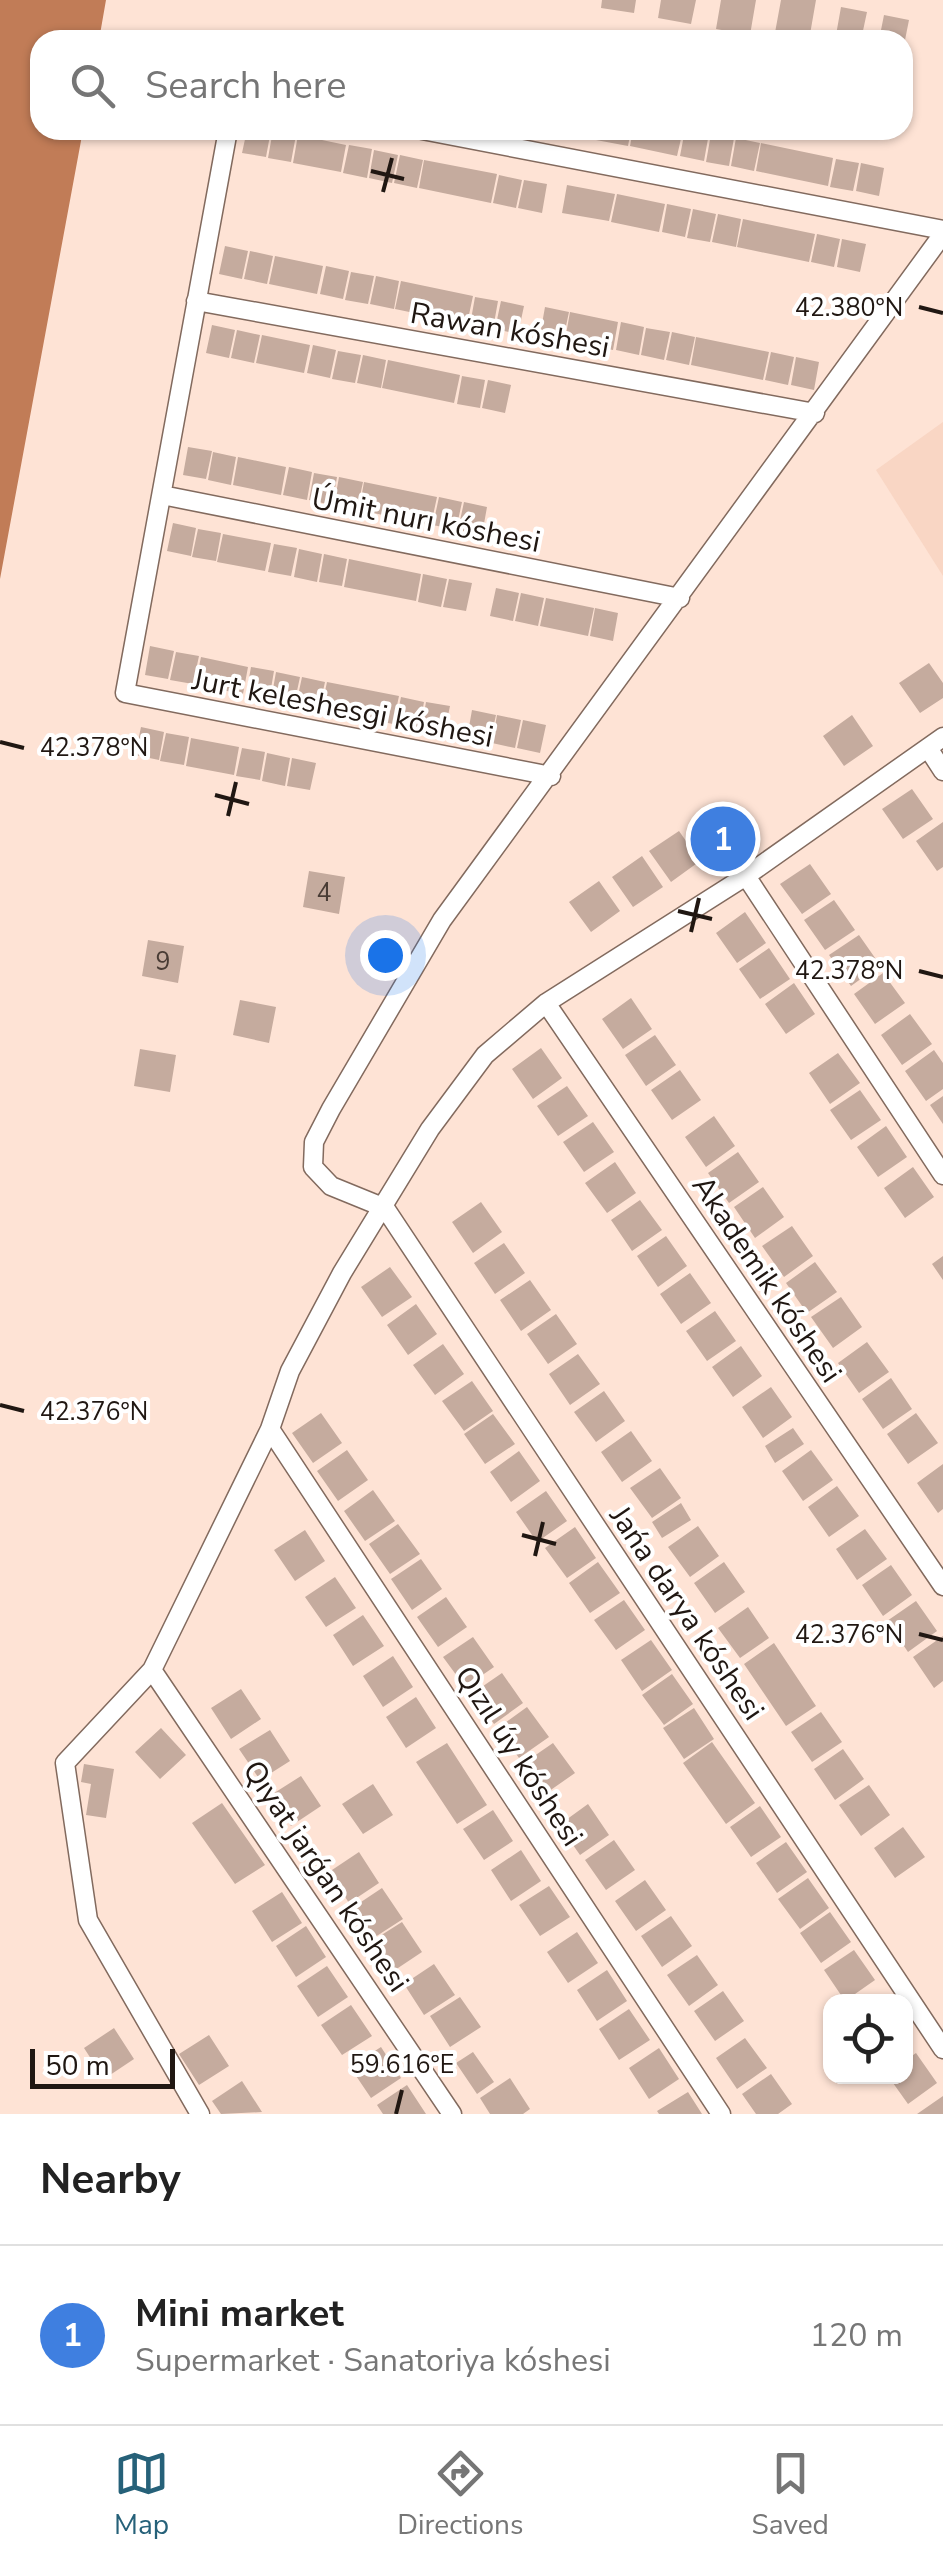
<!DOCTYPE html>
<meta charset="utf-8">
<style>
:root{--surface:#fff;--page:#f2f2f2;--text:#222;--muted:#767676;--line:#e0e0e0;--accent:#266179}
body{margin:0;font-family:"Nunito Sans",sans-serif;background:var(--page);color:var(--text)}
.controls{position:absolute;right:30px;bottom:30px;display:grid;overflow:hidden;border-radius:20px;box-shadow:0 2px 8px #0004}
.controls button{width:90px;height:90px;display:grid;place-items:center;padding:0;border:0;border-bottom:2px solid var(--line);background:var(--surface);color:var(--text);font:50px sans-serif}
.scale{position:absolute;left:30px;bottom:25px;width:145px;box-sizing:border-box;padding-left:10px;border:5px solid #201712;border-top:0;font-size:28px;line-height:35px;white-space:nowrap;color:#201712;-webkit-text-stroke:8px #fff;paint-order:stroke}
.you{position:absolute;left:385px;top:955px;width:35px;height:35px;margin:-25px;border:8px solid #fff;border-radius:50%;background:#1a73e8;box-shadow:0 0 0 15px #1a73e833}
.badge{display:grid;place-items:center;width:65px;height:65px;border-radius:50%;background:var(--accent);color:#fff;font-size:32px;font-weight:700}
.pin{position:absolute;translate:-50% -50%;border:5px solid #fff;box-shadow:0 2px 10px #0006}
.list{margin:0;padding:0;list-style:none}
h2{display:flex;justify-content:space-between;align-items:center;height:130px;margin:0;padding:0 40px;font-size:42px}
h2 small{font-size:32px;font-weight:400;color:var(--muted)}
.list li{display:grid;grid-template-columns:65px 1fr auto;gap:30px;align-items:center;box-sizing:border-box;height:180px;padding:0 40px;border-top:2px solid var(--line)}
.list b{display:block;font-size:38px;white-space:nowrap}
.list p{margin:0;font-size:32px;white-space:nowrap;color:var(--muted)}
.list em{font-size:32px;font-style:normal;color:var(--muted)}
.icon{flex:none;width:55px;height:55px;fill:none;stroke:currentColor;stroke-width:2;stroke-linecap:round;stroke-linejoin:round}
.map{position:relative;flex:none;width:943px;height:2114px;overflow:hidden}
.search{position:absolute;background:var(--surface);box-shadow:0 2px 8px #0004;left:30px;right:30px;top:30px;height:110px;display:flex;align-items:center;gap:25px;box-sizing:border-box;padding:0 35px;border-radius:30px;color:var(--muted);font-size:38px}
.sheet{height:310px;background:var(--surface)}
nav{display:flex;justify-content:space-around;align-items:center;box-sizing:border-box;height:140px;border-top:2px solid var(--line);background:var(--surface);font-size:28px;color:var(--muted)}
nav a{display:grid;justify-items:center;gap:5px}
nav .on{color:var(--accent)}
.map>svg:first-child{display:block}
</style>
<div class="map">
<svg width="943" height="2114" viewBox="0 0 943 2114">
<rect width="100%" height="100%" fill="#fee3d5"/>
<!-- built -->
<path fill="#f9d6c4" d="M943,422V576L876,470Z"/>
<!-- water -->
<path fill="#c17c57" d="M0,0H106L99,40H40V130H83L0,579Z"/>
<!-- building -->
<path fill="#c5ab9e" d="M602,0H636L634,13L601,8Z
M661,0H696L691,24L658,18Z
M721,0H756L750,35L716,29Z
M781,0H816L809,40L774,38Z
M841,7L867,12L861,40L836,35Z
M884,15L909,20L905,40H879Z
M247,130H271L266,157L242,153Z
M273,130L296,135L291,162L268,158Z
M582,130H631L628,146L580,137Z
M633,130H683L677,156L630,146Z
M685,130L709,133L704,161L680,156Z
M711,134L734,138L729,166L706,162Z
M298,135L346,145L341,172L293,163Z
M736,138L760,143L754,171L731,166Z
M761,143L833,158L828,186L756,171Z
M349,145L372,149L367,178L343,173Z
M374,150L398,155L392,183L369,178Z
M400,155L423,160L417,188L394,183Z
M836,159L859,163L853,191L830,187Z
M424,160L497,174L491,203L419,188Z
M861,163L884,168L879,196L856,191Z
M499,175L522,180L516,208L493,203Z
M524,180L547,184L542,213L518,208Z
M567,185L615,194L609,221L562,213Z
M617,194L665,204L659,232L611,222Z
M667,204L691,209L685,237L662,232Z
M693,209L716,214L710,242L687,238Z
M718,214L741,219L736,247L712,242Z
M743,219L815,234L809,262L737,247Z
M817,234L840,239L834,267L811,262Z
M842,239L866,244L860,272L837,267Z
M225,246L248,251L242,279L219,274Z
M250,251L273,256L267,284L244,279Z
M275,256L323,266L317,294L269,284Z
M326,266L349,271L343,299L320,294Z
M351,272L374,276L368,304L345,300Z
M376,276L399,281L394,309L370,304Z
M401,281L473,296L467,324L395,309Z
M475,297L498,301L493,329L470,325Z
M501,301L524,306L518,334L495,329Z
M545,307L569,312L563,340L540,335Z
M570,312L618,322L613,350L565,340Z
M621,322L644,327L639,355L616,350Z
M212,325L235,330L229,358L206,353Z
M646,328L670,332L664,360L641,355Z
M237,330L260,335L254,363L231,358Z
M672,332L695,337L689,365L666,360Z
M262,335L310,345L304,373L256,363Z
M696,337L769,352L763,380L691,365Z
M313,345L336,350L330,378L307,373Z
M338,351L361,355L355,383L332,379Z
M771,352L794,357L788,385L765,380Z
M363,355L386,360L381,388L357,383Z
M796,357L819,362L814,390L791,385Z
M388,360L460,375L454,403L382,388Z
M462,376L485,380L480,408L457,404Z
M488,380L511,385L505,413L482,408Z
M188,447L212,451L206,479L183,475Z
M213,452L236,457L231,485L208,480Z
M238,457L286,467L281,495L233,485Z
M289,467L312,472L307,500L283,495Z
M314,473L337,477L332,505L309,500Z
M339,477L363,482L357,510L334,505Z
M364,482L437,497L431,525L359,510Z
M439,497L462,502L456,530L433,525Z
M464,502L487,507L482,535L458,530Z
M173,523L196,528L191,556L167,551Z
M198,529L221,533L216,561L192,557Z
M223,534L271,543L265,571L217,562Z
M274,544L297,548L291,576L268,572Z
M299,549L322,554L317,582L294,577Z
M324,554L347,559L342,586L319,582Z
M349,559L421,574L416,601L344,587Z
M423,574L447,579L441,607L418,602Z
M449,579L472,583L466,611L443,607Z
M496,588L519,593L513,621L490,616Z
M521,593L544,598L538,626L515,621Z
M546,598L594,608L588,636L540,626Z
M595,608L618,613L613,641L590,636Z
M150,646L174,651L168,679L145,675Z
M176,652L199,656L193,684L170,680Z
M201,657L248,667L243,694L195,685Z
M929,663L943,683V698L920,713L899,683Z
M251,667L274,671L269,700L246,695Z
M276,672L300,677L294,705L271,700Z
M302,677L325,682L319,709L296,705Z
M327,682L399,696L393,724L321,710Z
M401,697L424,702L419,730L395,725Z
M426,702L450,706L444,735L421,730Z
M472,710L496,715L490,742L467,738Z
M497,715L521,720L515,748L492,743Z
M852,715L873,746L844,766L823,736Z
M523,720L546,725L540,753L517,748Z
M141,727L164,732L159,760L135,755Z
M166,733L189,737L184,765L160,761Z
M191,738L239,747L234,775L186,766Z
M242,748L265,752L260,780L236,776Z
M267,753L290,758L285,786L262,781Z
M292,758L316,763L310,790L287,786Z
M912,789L933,819L903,839L882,809Z
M721,805L741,835L711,855L690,824Z
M943,822V867L937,871L916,841Z
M679,831L700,861L671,882L649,851Z
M642,856L663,887L633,907L612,877Z
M810,864L831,894L802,914L780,884Z
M309,871L345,877L339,914L303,907Z
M599,881L620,911L591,932L569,902Z
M834,900L855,930L825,950L804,920Z
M745,912L766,943L737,963L716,933Z
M859,935L880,965L851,986L829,955Z
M148,940L184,946L178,983L142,976Z
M769,948L790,979L760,999L739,969Z
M883,973L905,1003L875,1024L854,994Z
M794,983L815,1014L786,1034L765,1004Z
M631,998L652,1029L623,1049L602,1019Z
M240,1000L276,1007L269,1043L233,1035Z
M910,1014L932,1044L902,1065L881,1035Z
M655,1035L676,1065L646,1086L625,1055Z
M541,1048L562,1078L533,1099L512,1069Z
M140,1049L176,1055L170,1092L134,1086Z
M934,1050L943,1063V1089L926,1101L905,1071Z
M838,1053L860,1083L830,1104L809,1073Z
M680,1070L701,1100L672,1120L651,1090Z
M567,1086L588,1116L558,1136L537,1106Z
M860,1090L881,1120L851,1140L830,1110Z
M943,1096V1124L930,1105Z
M714,1116L735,1146L706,1167L685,1137Z
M593,1122L614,1152L584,1172L563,1142Z
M886,1126L907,1157L878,1177L857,1147Z
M738,1152L759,1182L729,1203L708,1173Z
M615,1162L636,1193L607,1213L585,1183Z
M913,1167L934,1197L905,1218L884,1188Z
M763,1187L784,1217L755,1238L734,1207Z
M640,1200L662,1230L632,1251L611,1220Z
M481,1202L502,1232L473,1253L452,1222Z
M792,1226L813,1256L784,1277L762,1246Z
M666,1236L687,1266L658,1287L637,1256Z
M504,1243L525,1273L495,1294L474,1263Z
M943,1256V1280L932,1264Z
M815,1262L837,1292L807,1313L786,1283Z
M390,1267L412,1297L382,1317L361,1287Z
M690,1273L711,1303L681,1324L660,1294Z
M530,1280L551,1310L521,1331L500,1300Z
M841,1297L862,1327L833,1348L811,1317Z
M416,1304L437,1334L408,1355L387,1325Z
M715,1311L736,1341L707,1361L686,1331Z
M556,1314L577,1344L548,1364L527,1334Z
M867,1342L889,1372L859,1393L838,1363Z
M443,1344L464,1374L435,1395L413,1365Z
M741,1346L762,1376L733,1397L712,1367Z
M578,1354L600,1384L570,1405L549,1374Z
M891,1378L912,1409L883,1429L862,1399Z
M472,1381L493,1411L464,1431L442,1401Z
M771,1387L792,1417L763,1438L742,1407Z
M604,1391L625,1421L596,1442L574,1412Z
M321,1413L342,1443L313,1463L292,1433Z
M916,1413L938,1443L908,1464L887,1434Z
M493,1414L515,1444L485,1464L464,1434Z
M793,1428L804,1444L775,1463L765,1446Z
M631,1431L652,1461L622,1482L601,1452Z
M347,1450L368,1480L338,1501L317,1471Z
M811,1450L833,1480L803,1501L782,1471Z
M519,1451L540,1481L511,1502L490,1472Z
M943,1464V1509L938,1513L917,1483Z
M660,1468L681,1498L652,1518L630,1488Z
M837,1486L859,1516L829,1537L808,1507Z
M373,1490L395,1521L365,1541L344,1511Z
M546,1491L567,1521L537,1542L516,1512Z
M681,1503L691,1520L662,1538L652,1522Z
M398,1524L420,1554L390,1574L369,1544Z
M698,1526L719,1556L690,1577L668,1547Z
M575,1527L596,1558L567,1578L545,1548Z
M865,1529L887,1559L857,1580L836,1549Z
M305,1530L325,1561L295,1581L274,1550Z
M421,1559L442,1589L412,1610L391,1579Z
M598,1562L620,1593L590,1613L569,1583Z
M724,1562L745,1592L715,1613L694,1583Z
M891,1565L912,1595L883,1616L862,1585Z
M335,1577L356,1608L326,1627L305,1597Z
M446,1597L467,1627L438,1647L417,1617Z
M624,1600L645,1630L616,1650L594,1620Z
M916,1601L937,1631L908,1652L887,1621Z
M748,1607L769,1638L740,1658L718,1628Z
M363,1615L384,1646L353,1666L333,1635Z
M943,1636V1681L934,1688L913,1657Z
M473,1637L494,1667L465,1687L443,1657Z
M651,1640L672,1670L642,1691L621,1660Z
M774,1643L816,1706L786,1726L744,1664Z
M393,1656L413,1687L383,1707L363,1676Z
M502,1673L523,1703L494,1724L473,1693Z
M672,1674L693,1704L664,1725L642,1695Z
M241,1689L261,1719L231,1739L211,1708Z
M416,1697L436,1728L406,1748L386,1717Z
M527,1707L549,1737L519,1758L498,1728Z
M694,1708L714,1739L684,1759L663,1728Z
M821,1712L842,1742L812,1762L791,1732Z
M161,1728L186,1755L160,1779L135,1752Z
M270,1730L290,1761L260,1780L239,1749Z
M712,1742L755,1803L726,1824L683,1763Z
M447,1743L487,1805L457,1824L416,1762Z
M553,1743L575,1773L545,1794L524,1763Z
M843,1749L864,1779L835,1800L814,1769Z
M84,1764L114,1769L106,1818L86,1815L91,1784L81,1782Z
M301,1776L321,1806L291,1826L271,1795Z
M373,1784L393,1815L363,1834L342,1804Z
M869,1785L890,1815L861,1836L839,1805Z
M222,1803L265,1865L235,1884L192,1823Z
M588,1804L609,1835L580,1855L559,1825Z
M760,1806L781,1837L751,1857L730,1827Z
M493,1810L513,1841L484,1860L463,1829Z
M903,1827L925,1857L895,1878L874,1848Z
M614,1840L635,1870L606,1890L585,1860Z
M786,1842L807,1872L777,1893L756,1863Z
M521,1850L541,1881L511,1901L491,1870Z
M359,1852L379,1883L349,1903L329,1872Z
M808,1878L829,1908L800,1929L778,1899Z
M645,1880L666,1910L636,1931L615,1901Z
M549,1886L570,1917L540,1936L519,1905Z
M382,1888L403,1919L372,1939L352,1908Z
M282,1892L302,1923L272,1942L252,1911Z
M830,1912L851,1942L821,1963L800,1933Z
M671,1916L692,1946L662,1967L641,1936Z
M402,1922L422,1952L392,1972L372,1941Z
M306,1926L326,1957L296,1977L276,1946Z
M577,1932L598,1963L568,1983L547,1952Z
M854,1950L875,1980L845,2001L824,1970Z
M697,1955L718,1985L689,2006L667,1975Z
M434,1964L455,1995L424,2015L404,1984Z
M327,1966L348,1997L318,2017L297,1986Z
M607,1970L627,2001L597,2021L577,1990Z
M723,1991L744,2021L715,2041L694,2011Z
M460,1997L481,2027L450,2047L430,2016Z
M351,2005L372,2036L342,2055L321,2025Z
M629,2009L650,2040L619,2060L599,2029Z
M114,2028L134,2059L104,2079L84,2048Z
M209,2035L229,2066L199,2085L179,2054Z
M745,2038L767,2068L737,2089L716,2058Z
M381,2047L401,2078L371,2098L350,2067Z
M659,2048L679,2079L649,2099L629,2068Z
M473,2052L494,2082L477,2094L456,2063Z
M916,2053L937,2083L908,2104L888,2076H906V2060Z
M771,2074L792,2104L778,2114H756L742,2094Z
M510,2078L530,2109L523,2114H490L480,2098Z
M242,2081L262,2112L221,2114L212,2101Z
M407,2085L426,2114H383L377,2105Z
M688,2092L702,2114H659L657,2111Z
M943,2096V2114H917Z"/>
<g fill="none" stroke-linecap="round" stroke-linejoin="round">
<!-- minor casing -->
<g stroke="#826a5e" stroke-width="21">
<path id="minor" d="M228,130L125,693L551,776
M422,130L943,230
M196,301L815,413
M162,495L680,598
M928,748L943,771
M746,876L943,1175
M546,1003L943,1586
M385,1208L331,1186L313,1167L314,1142L331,1109L442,920L943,234
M385,1208L943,2049
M270,1429L721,2114
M152,1670L452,2114
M200,2114L88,1920L65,1763L152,1670L270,1429L290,1371L342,1273L430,1129L485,1055L546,1003L746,876L943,737"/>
</g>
<!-- minor -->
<use href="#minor" stroke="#fff" stroke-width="18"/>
</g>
<!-- ticks -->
<path fill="none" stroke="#201712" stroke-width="4" d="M371,171L404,179M383,192L392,158M919,307L943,313M0,742L24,748M215,795L249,804M228,816L236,782M678,911L712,919M691,932L699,898M919,971L943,977M0,1405L24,1411M522,1535L556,1544M535,1556L543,1522M919,1634L943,1640M396,2114L402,2090"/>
<g text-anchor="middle" stroke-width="8" stroke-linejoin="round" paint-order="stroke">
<!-- number labels -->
<g font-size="25" fill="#493c35">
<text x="324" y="901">4</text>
<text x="163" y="970">9</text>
</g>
<!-- street labels -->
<g font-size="30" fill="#201712" stroke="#fff">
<text transform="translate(510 330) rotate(10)" y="10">Rawan kóshesi</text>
<text transform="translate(426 520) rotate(11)" y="10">Úmit nurı kóshesi</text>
<text transform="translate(343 708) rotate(11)" y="10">Jurt keleshesgi kóshesi</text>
<text transform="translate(767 1279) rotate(56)" y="10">Akademik kóshesi</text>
<text transform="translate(687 1613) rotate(56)" y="10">Jańa darya kóshesi</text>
<text transform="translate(519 1756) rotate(57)" y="10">Qızıl úy kóshesi</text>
<text transform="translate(326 1876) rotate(56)" y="10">Qıyat jarǵan kóshesi</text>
</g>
</g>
<g font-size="25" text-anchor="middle" fill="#201712" stroke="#fff" stroke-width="8" stroke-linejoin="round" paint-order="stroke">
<text x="849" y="316">42.380°N</text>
<text x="94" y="756">42.378°N</text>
<text x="849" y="979">42.378°N</text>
<text x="94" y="1420">42.376°N</text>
<text x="849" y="1643">42.376°N</text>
<text x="402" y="2073">59.616°E</text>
</g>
</svg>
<div class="controls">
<button><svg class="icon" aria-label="locate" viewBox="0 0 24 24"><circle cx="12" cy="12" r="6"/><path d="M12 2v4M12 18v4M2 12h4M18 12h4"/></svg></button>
</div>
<div class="scale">50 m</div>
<div class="you"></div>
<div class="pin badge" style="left:723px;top:839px;background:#3f7fe0">1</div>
<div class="search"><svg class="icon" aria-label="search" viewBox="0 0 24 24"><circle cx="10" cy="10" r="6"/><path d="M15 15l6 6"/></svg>Search here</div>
</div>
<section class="sheet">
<h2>Nearby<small></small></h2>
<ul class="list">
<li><span class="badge" style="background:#3f7fe0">1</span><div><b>Mini market</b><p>Supermarket · Sanatoriya kóshesi</p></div><em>120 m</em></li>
</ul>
</section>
<nav>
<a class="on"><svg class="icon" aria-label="map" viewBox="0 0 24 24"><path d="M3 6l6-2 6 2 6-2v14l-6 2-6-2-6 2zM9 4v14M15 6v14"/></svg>Map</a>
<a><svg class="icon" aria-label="directions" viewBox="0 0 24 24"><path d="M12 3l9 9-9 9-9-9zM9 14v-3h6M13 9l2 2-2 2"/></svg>Directions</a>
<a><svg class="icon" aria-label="saved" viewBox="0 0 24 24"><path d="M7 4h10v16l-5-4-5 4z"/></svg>Saved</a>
</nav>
